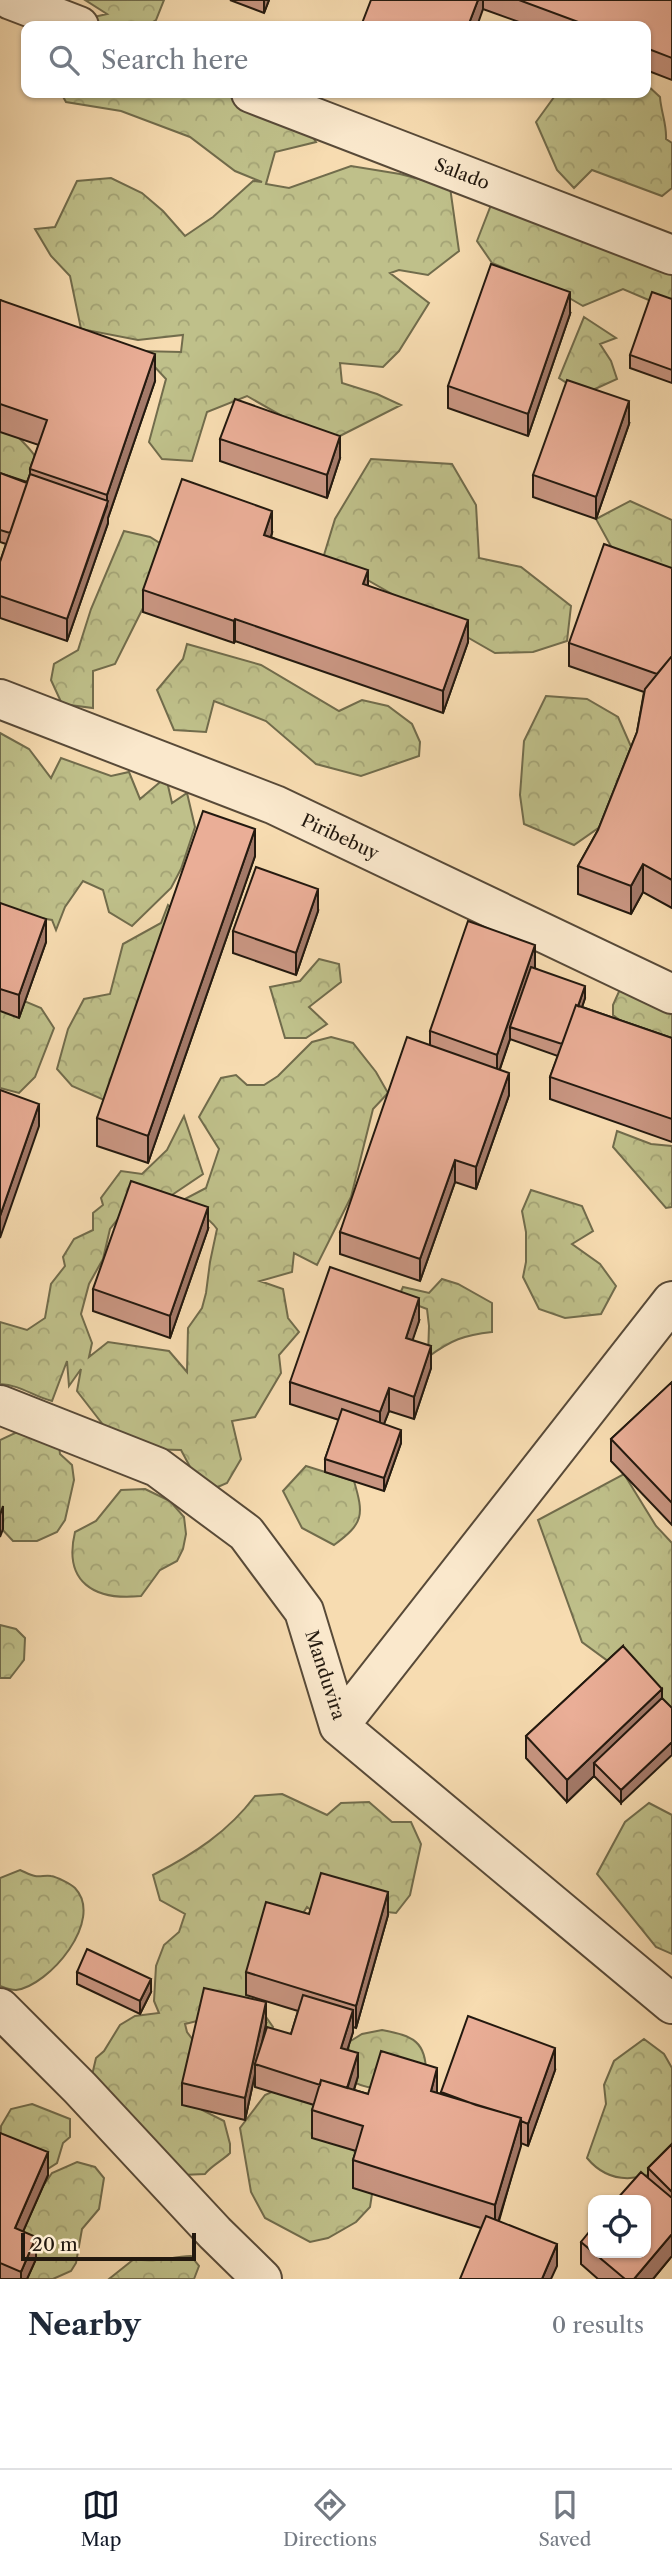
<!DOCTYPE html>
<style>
:root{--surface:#fff;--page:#f6f6f7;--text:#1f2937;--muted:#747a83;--line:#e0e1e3;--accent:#111827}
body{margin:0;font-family:"Libre Caslon Text",serif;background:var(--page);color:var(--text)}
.controls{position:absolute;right:21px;bottom:21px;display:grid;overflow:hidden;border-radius:14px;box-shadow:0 2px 5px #0004}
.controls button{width:63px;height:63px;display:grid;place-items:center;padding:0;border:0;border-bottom:2px solid var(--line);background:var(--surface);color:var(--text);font:35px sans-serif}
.scale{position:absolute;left:21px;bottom:18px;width:175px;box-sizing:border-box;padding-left:7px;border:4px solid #23190f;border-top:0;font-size:19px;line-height:24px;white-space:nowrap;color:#23190f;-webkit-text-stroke:5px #fae8cc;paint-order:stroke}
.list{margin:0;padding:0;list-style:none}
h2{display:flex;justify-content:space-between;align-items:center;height:91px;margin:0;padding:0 28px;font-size:30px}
h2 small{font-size:23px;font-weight:400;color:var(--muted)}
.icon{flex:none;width:38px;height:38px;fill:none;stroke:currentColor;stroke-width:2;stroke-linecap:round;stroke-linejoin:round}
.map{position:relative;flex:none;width:672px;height:2279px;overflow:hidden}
.search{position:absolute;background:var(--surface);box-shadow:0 2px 5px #0004;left:21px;right:21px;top:21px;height:77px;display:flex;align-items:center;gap:18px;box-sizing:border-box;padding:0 24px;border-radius:14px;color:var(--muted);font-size:26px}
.sheet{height:189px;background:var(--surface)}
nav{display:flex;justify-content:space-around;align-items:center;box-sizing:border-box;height:98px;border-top:2px solid var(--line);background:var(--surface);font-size:19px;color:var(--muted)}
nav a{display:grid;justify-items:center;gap:4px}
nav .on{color:var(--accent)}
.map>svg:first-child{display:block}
</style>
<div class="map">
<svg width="672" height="2279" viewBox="0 0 672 2279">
<defs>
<pattern id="forest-crowns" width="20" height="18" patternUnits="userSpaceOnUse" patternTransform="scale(1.75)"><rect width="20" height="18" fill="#bfc08a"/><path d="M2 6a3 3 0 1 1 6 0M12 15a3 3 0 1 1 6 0" fill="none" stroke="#a4a476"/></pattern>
</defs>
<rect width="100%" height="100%" fill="#f7dcb1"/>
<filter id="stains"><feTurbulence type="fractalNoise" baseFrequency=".00286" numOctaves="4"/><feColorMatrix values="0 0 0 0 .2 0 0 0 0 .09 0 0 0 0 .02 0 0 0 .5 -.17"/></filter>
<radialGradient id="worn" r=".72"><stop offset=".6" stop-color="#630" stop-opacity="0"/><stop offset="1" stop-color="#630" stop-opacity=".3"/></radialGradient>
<!-- forest -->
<path fill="url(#forest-crowns)" stroke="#716c4c" stroke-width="2" d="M85,0H164L156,20L146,26H54L107,14Z
M646,84L660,97C661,112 667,125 666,139L672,143V188L662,196L592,170L574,188L557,170L536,122L557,93H646Z
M61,93H284L316,142L275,152L266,184L289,188L351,166L400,174L450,187L459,251L428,275L399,270L390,273L429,303L399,351L383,367L340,363L342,383L377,394L401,405L328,442L247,396L207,412L192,461L162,459L149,442L166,379L140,351L181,352L183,335L138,340L81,329L70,276L51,256L35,229L55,227L77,181L111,178L142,193L163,211L185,236L213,217L253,181L262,182L235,171L190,137L121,111L66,102Z
M491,205L672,261V306L651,301L623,289L583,306L550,287L492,263L477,241Z
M584,317L616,338L600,344L611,361L617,379L584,394L559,378Z
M0,422C5,423 34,452 35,457C37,463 37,469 38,474L0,503Z
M371,459L452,464L476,505L479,558L521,567L571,606L567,641L533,652L495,653L324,555L335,519Z
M630,501L672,520V574L613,550L596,519Z
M124,531L150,537L166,547L146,602L115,664L93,671V708L62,704L51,680L54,664L78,650L91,609Z
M187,644L261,665L339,711L362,700L388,706L412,724L420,742L419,756L361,776L316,764L266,721L214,701L206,732L174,730L157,690L183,659Z
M546,696L587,699L618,717L637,760L614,817L574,845L524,824L520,795L524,741Z
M0,733L29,749L51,778L61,758L111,776L129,772L140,799L166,777L172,803L187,793L195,827L181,869L171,888L132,926L109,912L103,890L83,881L65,907L56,930L52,920L9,913L0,903Z
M168,905L202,938L111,1103L72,1086L57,1069L68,1029L84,999L110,994L123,944L161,923Z
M319,959L339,964L341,982L309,1007L327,1024L306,1038H285L270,987L300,981Z
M625,978L672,992V1048L622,1022L613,1015V1005Z
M0,991L41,1008L54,1028L35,1077L19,1093L0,1088Z
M331,1037L353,1043L376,1072L388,1093L373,1109L351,1197L317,1265L294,1253L292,1272L260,1281L283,1289L288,1318L299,1332L279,1355L281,1373L255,1417L232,1421L241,1459L227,1483L204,1493L181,1450L141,1449L111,1435L77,1391L81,1369L69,1386L67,1361L52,1401C32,1396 21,1385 0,1384V1322L27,1330L45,1318L51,1284L65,1266L63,1257L74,1239L93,1230V1213L103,1205L101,1198L121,1171L142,1174L167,1150L184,1116L203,1174L166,1199L141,1190L110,1229L103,1259L89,1284L81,1314L92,1343L89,1357L108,1342L169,1351L187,1372L188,1328L202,1308L206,1293L210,1262L217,1229C209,1217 194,1210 183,1200L206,1188L219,1149L199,1117L221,1078L236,1075L247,1085H264L278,1076L312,1042Z
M617,1131L651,1144L672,1146V1207L666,1208L613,1147Z
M531,1190L582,1206L593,1231L572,1244L600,1264L616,1286L601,1314L565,1318L539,1309L523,1277L526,1262V1232L522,1211Z
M442,1279L458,1284L492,1303V1332C464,1335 451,1340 428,1357L429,1326L427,1309L398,1298L403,1287L429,1293Z
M30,1426L58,1437L60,1454L72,1465L74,1480L65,1520L57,1532L37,1541H13L0,1527V1440Z
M306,1466L354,1481C364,1515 364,1523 334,1545L302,1528L283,1491Z
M624,1474L656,1526L672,1543V1708L582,1642L538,1520Z
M145,1489L170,1501L184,1517L186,1534L183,1549L177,1561L160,1570L141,1596C94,1601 63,1582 75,1532L96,1521L121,1490Z
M0,1625L16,1629L25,1638L24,1660L10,1678H0Z
M282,1794L327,1815L341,1803L369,1802L392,1822H411L421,1844L410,1895L396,1913L377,1911L316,1914L307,1907L254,1991L259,2007L273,2027L263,2040L201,2020L185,2024L187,2032L196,2044L193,2099L202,2110L224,2121L230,2144V2153C222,2161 212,2165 205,2174L182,2175L90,2084L96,2058L104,2051L120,2025L135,2016L159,2013L154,2001L156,1966L164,1945L179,1932L185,1914L160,1900L153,1875C194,1854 228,1832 255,1796Z
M649,1803L672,1815V1954L656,1947L597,1874L625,1822Z
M20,1870C25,1872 30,1875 35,1876C40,1877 46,1875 51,1876C57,1877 71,1884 75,1888C105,1920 49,1986 16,1990C10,1990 5,1988 0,1986V1878Z
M382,2030C413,2036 427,2041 426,2076C395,2084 374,2098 346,2077L349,2042L362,2034Z
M644,2039L664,2054L672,2068V2166C642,2180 611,2187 587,2158L606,2104L604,2085L614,2061Z
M278,2089L320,2104L363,2153L375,2175L370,2207L356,2222L328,2238L310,2242L265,2218L251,2192L240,2128L265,2095Z
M32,2104L70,2119V2137L63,2143L57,2163L46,2170L0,2145L1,2126L11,2109Z
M77,2162L95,2167L104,2178L99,2209L82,2229L76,2263L71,2271L53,2279H20L11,2233L52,2173Z
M191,2256L199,2266L194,2279H109L134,2259C157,2263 168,2257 191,2256Z"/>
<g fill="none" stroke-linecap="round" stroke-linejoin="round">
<!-- street casing -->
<g stroke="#584a38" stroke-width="42">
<path id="street" d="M11,0L79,26
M251,93L672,255
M0,699L275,805L672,994
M0,1405L157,1467L246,1533L304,1611L339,1726L672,2004
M339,1726L672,1301
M0,2008L80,2088L215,2233L262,2279"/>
</g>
<!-- street -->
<use href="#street" stroke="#fae8cc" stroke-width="38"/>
</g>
<!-- wall -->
<path fill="#c99682" stroke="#23190f" stroke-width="2" d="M230,0H269L264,13Z
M371,0H672V80L646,70V26H530L483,9Z
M672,299V383L630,368V355Z
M0,300L155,381L108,518V523L67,641L0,618V562L6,544L0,542V473L27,482L30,474V469L39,445L0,432Z
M570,314L528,436L448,408V386Z
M629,424L596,519L533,497V475Z
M220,439L340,458L327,498L220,461Z
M272,533L271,537L368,586L468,642L443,713L235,641L234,643L143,612V590Z
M672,568V908L643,892L631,914L578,894V866L598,830L637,732L644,692L569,666V643Z
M255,856L148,1163L97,1146V1118Z
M0,903L46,942L19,1018L0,1011Z
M318,911L296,975L233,953V931Z
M535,967V968L585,998L582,1007L672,1038V1142L550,1099V1077L558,1056L510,1039L500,1069L509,1095L476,1189L455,1182L420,1281L340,1254V1232L430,1045V1031Z
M208,1229L170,1338L93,1311V1289Z
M419,1321L412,1340L431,1368L414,1419L389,1411L384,1424L401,1443L384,1491L325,1472V1459L339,1420L290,1404V1382Z
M672,1382V1525L611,1461V1439Z
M623,1646L621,1803L594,1776L567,1802L526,1758V1736Z
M309,1914L388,1915L356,2028L353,2027V2032L347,2050L358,2076L354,2090L368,2094L437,2093L441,2094V2092L555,2070L528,2146L521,2143L499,2221L557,2266L481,2228L353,2188V2160L356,2151L312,2138V2110L314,2105L255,2087V2074L245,2120L182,2105V2083L266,2024L262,2043L291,2034L298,2011L246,1995V1972Z
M77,1972L151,1992L140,2014L77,1984Z
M0,2133L48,2175L23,2231L36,2259L27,2279H0Z
M672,2144V2256L653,2279H598L581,2264V2242L648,2177V2168Z"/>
<!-- shaded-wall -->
<path fill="#a47a6a" stroke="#23190f" stroke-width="2" d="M264,0H269L264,13Z
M478,0H483V9L477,26H468Z
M570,292V314L528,436V414Z
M155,354V381L108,518V523L67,641V619L107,506V495Z
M629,401V424L596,519V497Z
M340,436V458L327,498V475Z
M272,511V533L264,557V535Z
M368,570V592L363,584Z
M235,619V641L234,643V621Z
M468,620V642L443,713V691Z
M255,829V856L148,1163V1136Z
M643,864V892L631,914V886Z
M318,889V911L296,975V953Z
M46,919V942L19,1018V995Z
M535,945V967L514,1028L510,1027V1039L497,1077V1055Z
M585,986V998L565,1058V1045Z
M509,1073V1095L476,1189V1167Z
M39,1104V1126L0,1238V1216Z
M455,1160V1182L420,1281V1259Z
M208,1207V1229L170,1338V1316Z
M419,1298V1321L406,1360V1338Z
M431,1346V1368L414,1419V1397Z
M389,1388V1411L380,1434V1412Z
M401,1430V1443L384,1491V1478Z
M3,1506V1529L0,1537V1515Z
M662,1689V1711L594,1763V1776L567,1802V1780Z
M672,1742V1755L621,1803V1790Z
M388,1892V1915L356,2028V2006Z
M151,1979V1992L140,2014V2001Z
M266,2002V2024L257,2065L255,2064V2074L245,2120V2098Z
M353,2010V2032L341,2070V2048Z
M555,2048V2070L528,2146V2124Z
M358,2053V2076L346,2115V2093Z
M437,2068V2095L431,2091Z
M521,2118V2146L495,2232V2205Z
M48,2152V2175L15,2250V2228Z
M672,2234V2256L653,2279H634Z
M36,2237V2259L27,2279H21V2272Z
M557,2244V2266L551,2279H542Z"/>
<!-- building -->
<path fill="#eaae97" stroke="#23190f" stroke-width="2" d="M371,0H478L468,26H361Z
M519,0H672V58L646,48V26H589Z
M491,264L570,292L528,414L448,386Z
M652,292L672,299V370L630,355Z
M0,300L155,354L107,495L30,469L47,420L0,404Z
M567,380L629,401L596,497L533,475Z
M235,399L340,436L327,475L220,439Z
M0,473L27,483L10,533L0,530Z
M30,474L108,501L67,619L0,596V562Z
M182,479L272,511L264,535L368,570L363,584L468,620L443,691L235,619L234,621L143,590Z
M604,544L672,568V656L657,674L569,643Z
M672,656V880L643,864L631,886L578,866L598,830L637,732L645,689Z
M203,811L255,829L148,1136L97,1118Z
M256,867L318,889L296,953L233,931Z
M0,903L46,919L19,995L0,989Z
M468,921L535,945L497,1055L430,1031Z
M531,967L585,986L578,1006L576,1005L562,1044L510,1027Z
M576,1005L672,1038V1119L550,1077Z
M407,1037L509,1073L476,1167L455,1160L420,1259L340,1232Z
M0,1090L39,1104L0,1216Z
M131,1181L208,1207L170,1316L93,1289Z
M330,1267L419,1298L406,1338L431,1346L414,1397L389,1388L380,1412L290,1382Z
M672,1382V1503L611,1439Z
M342,1409L401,1430L384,1478L325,1459Z
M623,1646L662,1689L567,1780L526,1736Z
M662,1698L672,1708V1742L621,1790L594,1763Z
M321,1873L388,1892L356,2006L246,1972L266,1902L309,1914Z
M87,1949L151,1979L140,2001L77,1972Z
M204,1988L266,2002L245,2098L182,2083Z
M303,1995L353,2010L341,2048L358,2053L347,2088L321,2080L320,2085L255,2064L267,2027L291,2034Z
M468,2016L555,2048L528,2124L521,2121V2118L476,2105L441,2092Z
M381,2051L437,2068L431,2091L521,2118L495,2205L353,2160L363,2126L312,2110L321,2080L368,2094Z
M0,2133L48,2152L15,2228L36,2237L21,2272L0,2263Z
M672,2144V2192L648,2168Z
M641,2172L672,2198V2234L634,2279H625L581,2242L593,2227V2253H646V2200H616Z
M486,2216L557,2244L542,2279H460Z"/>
<g text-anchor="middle" stroke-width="7" stroke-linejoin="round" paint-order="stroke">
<!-- street labels -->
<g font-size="18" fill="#23190f" stroke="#fae8cc">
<text transform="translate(462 174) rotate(21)" y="6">Salado</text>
<text transform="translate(340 837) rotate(25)" y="6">Piribebuy</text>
<text transform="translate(325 1675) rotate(72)" y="6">Manduvira</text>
</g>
</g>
<rect width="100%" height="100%" filter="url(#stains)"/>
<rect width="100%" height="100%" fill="url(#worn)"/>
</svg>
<div class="controls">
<button><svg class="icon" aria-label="locate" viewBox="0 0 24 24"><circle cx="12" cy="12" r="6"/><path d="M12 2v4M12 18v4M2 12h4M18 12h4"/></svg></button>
</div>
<div class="scale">20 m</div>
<div class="search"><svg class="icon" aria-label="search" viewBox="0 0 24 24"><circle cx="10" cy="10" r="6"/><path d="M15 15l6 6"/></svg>Search here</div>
</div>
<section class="sheet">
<h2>Nearby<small>0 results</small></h2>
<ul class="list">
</ul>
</section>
<nav>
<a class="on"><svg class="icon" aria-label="map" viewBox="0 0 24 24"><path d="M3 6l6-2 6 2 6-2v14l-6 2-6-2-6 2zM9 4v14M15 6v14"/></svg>Map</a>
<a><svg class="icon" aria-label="directions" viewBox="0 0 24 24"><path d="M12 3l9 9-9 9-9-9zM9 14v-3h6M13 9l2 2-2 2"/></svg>Directions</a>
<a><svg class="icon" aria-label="saved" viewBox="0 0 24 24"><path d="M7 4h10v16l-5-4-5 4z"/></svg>Saved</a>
</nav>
